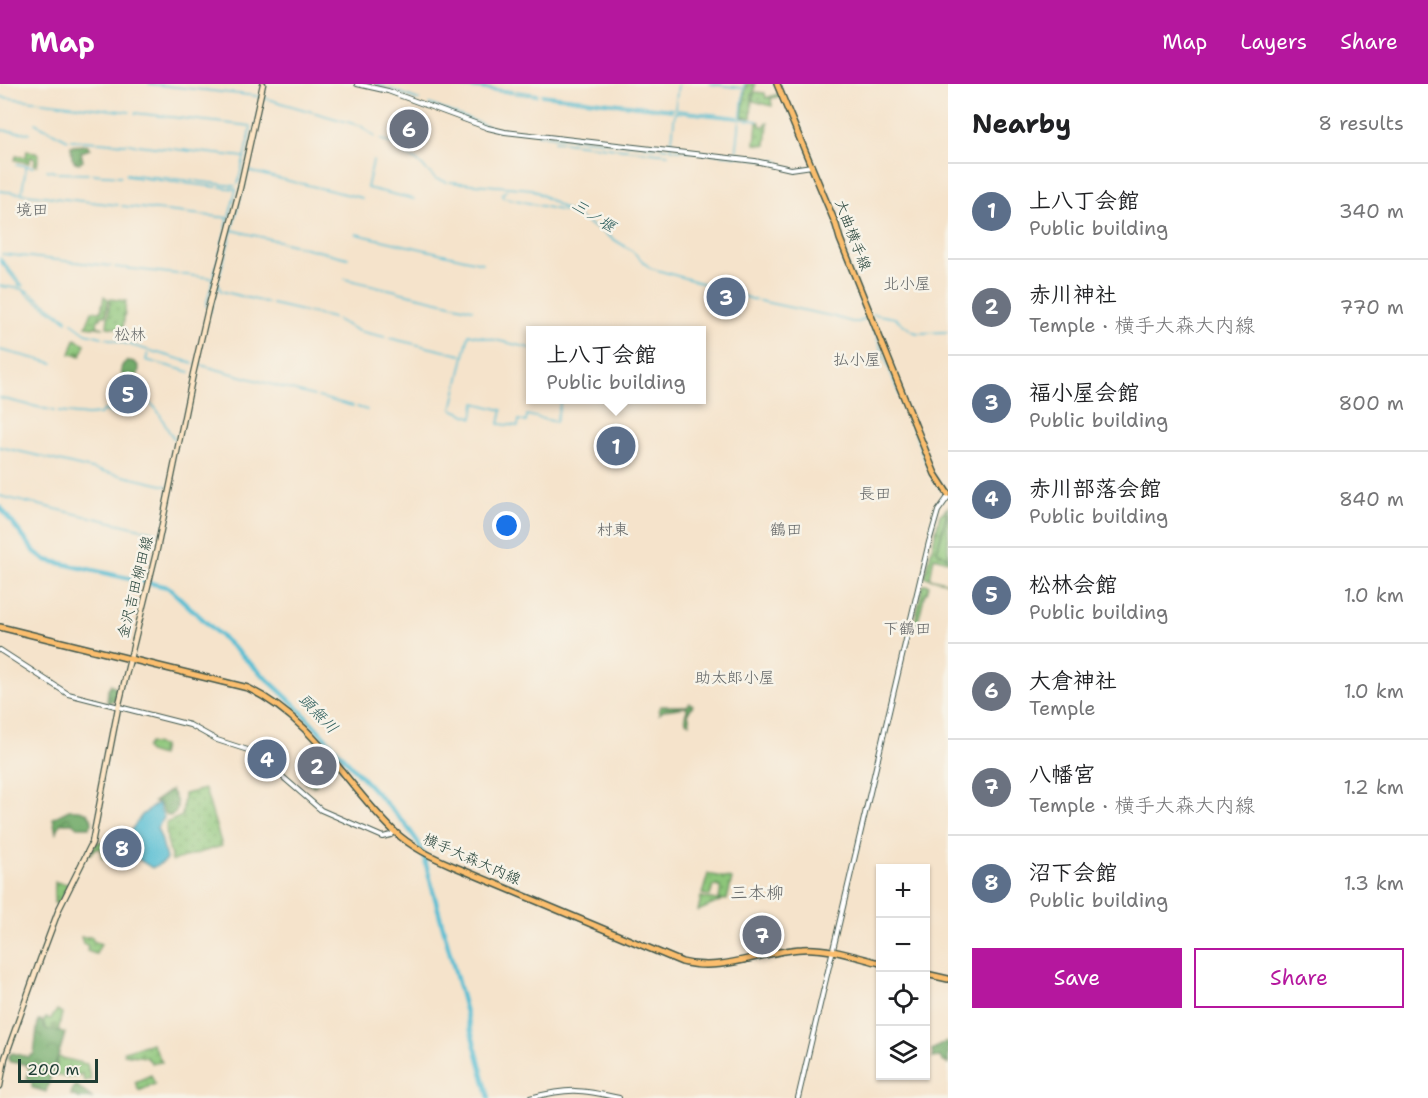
<!DOCTYPE html>
<meta charset="utf-8">
<style>
:root{--surface:#fff;--page:#f6f6f6;--text:#202124;--muted:#757577;--line:#e0e0e0;--accent:#b5179e}
body{margin:0;font-family:"Shantell Sans","Klee One",sans-serif;background:var(--page);color:var(--text)}
.controls{position:absolute;right:18px;bottom:18px;display:grid;overflow:hidden;border-radius:0px;box-shadow:0 2px 4px #0004}
.controls button{width:54px;height:54px;display:grid;place-items:center;padding:0;border:0;border-bottom:2px solid var(--line);background:var(--surface);color:var(--text);font:30px sans-serif}
.scale{position:absolute;left:18px;bottom:15px;width:80px;box-sizing:border-box;padding-left:6px;border:3px solid #1f3d34;border-top:0;font-size:16px;line-height:21px;white-space:nowrap;color:#1f3d34;-webkit-text-stroke:4px #f7f3e8;paint-order:stroke}
.you{position:absolute;left:507px;top:442px;width:21px;height:21px;margin:-15px;border:4px solid #fff;border-radius:50%;background:#1a73e8;box-shadow:0 0 0 9px #1a73e833}
.badge{display:grid;place-items:center;width:39px;height:39px;border-radius:50%;background:var(--accent);color:#fff;font-size:20px;font-weight:700}
.pin{position:absolute;translate:-50% -50%;border:3px solid #fff;box-shadow:0 2px 6px #0006}
.popup{position:absolute;left:526px;top:242px;width:180px;height:78px;box-sizing:border-box;display:grid;place-content:center;border-radius:0px;background:var(--surface);filter:drop-shadow(0 2px 4px #0005);font-size:20px;white-space:nowrap;color:var(--muted)}
.popup b{font-size:22px;color:var(--text)}
.popup::after{content:'';position:absolute;left:50%;top:100%;margin-left:-12px;border:12px solid transparent;border-top-color:var(--surface)}
.list{margin:0;padding:0;list-style:none}
h2{display:flex;justify-content:space-between;align-items:center;height:78px;margin:0;padding:0 24px;font-size:26px}
h2 small{font-size:20px;font-weight:400;color:var(--muted)}
.list li{display:grid;grid-template-columns:39px 1fr auto;gap:18px;align-items:center;box-sizing:border-box;height:96px;padding:0 24px;border-top:2px solid var(--line)}
.list b{display:block;font-size:22px;white-space:nowrap}
.list p{margin:0;font-size:20px;white-space:nowrap;color:var(--muted)}
.list em{font-size:20px;font-style:normal;color:var(--muted)}
.actions{display:flex;gap:12px;padding:18px 24px}
.actions a{flex:1;padding:14px 0;border:2px solid var(--accent);border-radius:0px;text-align:center;font-size:21px;color:var(--accent)}
.actions .main{background:var(--accent);color:#fff}
.icon{flex:none;width:33px;height:33px;fill:none;stroke:currentColor;stroke-width:2;stroke-linecap:round;stroke-linejoin:round}
.map{position:relative;flex:none;width:948px;height:1014px;overflow:hidden}
header{display:flex;align-items:center;gap:36px;box-sizing:border-box;height:84px;padding:0 30px;background:var(--accent);color:#fff}
header strong{font-size:28px}
nav{display:flex;gap:33px;margin-inline-start:auto;font-size:21px}
main{display:flex}
aside{flex:1;background:var(--surface)}
.map>svg:first-child{display:block}
</style>
<header>
<strong>Map</strong>
<nav><a>Map</a><a>Layers</a><a>Share</a></nav>
</header>
<main>
<div class="map">
<svg width="948" height="1014" viewBox="0 0 948 1014">
<defs>
<pattern id="green-dots" width="8" height="8" patternUnits="userSpaceOnUse" patternTransform="scale(1.5)"><rect width="8" height="8" fill="#8dc67a"/><path d="M2 2h.1M6 6h.1" fill="none" stroke="#73a265" stroke-width="1.8" stroke-linecap="round"/></pattern>
<pattern id="forest-crowns" width="20" height="18" patternUnits="userSpaceOnUse" patternTransform="scale(1.5)"><rect width="20" height="18" fill="#72ab6a"/><path d="M2 6a3 3 0 1 1 6 0M12 15a3 3 0 1 1 6 0" fill="none" stroke="#5d8c58"/></pattern>
<pattern id="cemetery-stones" width="16" height="16" patternUnits="userSpaceOnUse" patternTransform="scale(1.5)"><rect width="16" height="16" fill="#8dc67a"/><path d="M2 7V4a2 2 0 0 1 4 0v3zM10 15v-3a2 2 0 0 1 4 0v3z" fill="#73a265"/></pattern>
</defs>
<rect width="100%" height="100%" fill="#f7f3e8"/>
<filter id="ink" filterUnits="userSpaceOnUse"><feTurbulence type="fractalNoise" baseFrequency=".0167" numOctaves="2"/><feDisplacementMap in="SourceGraphic" scale="12" xChannelSelector="R" yChannelSelector="G"/><feConvolveMatrix kernelMatrix="1 2 1 2 8 2 1 2 1" color-interpolation-filters="sRGB"/></filter>
<filter id="wash" filterUnits="userSpaceOnUse"><feTurbulence type="fractalNoise" baseFrequency=".008" numOctaves="4" result="noise"/><feDisplacementMap in="SourceGraphic" scale="24" xChannelSelector="R" yChannelSelector="G"/><feGaussianBlur stdDeviation="1.35" result="paint"/><feColorMatrix in="noise" values="0 0 0 0 0 0 0 0 0 0 0 0 0 0 0 0 0 1.4 0 .05"/><feComposite in="paint" operator="in"/></filter>
<g filter="url(#wash)">
<rect width="100%" height="100%" fill="#f5e3cb"/>
<!-- green -->
<path fill="url(#green-dots)" stroke="#568257" stroke-width="1.5" d="M746,0H755L754,8L765,9L766,14L778,10L779,13L771,14L772,22L753,17L754,10H752L751,34L742,33Z
M757,38H760V42H765L766,39H768L766,61L755,60Z
M27,66L39,70L37,81H34L35,75L31,73L29,79L15,76L16,72L26,73Z
M104,212L108,215L106,231H101V235H98L97,242L104,244L86,242L92,227H101Z
M110,215L126,217L123,245L107,243Z
M608,354L619,358L614,379L603,376Z
M948,423L937,466L948,474V477L934,473L930,494L948,499L925,493L940,431Z
M926,500L929,501L927,509H925L917,542L914,541L923,501Z
M205,705L222,762L172,777L167,756L166,739L182,732L184,710Z
M101,757L103,759H106L107,770H113V774H102L101,764L95,765L90,771L95,760Z
M708,790L732,795L727,816L719,815L721,803L713,802L710,812L702,810Z
M55,798L69,800L59,819H54Z
M701,813L721,817L698,827Z
M81,853H92L93,857L101,860L96,870L87,867L88,862L83,859Z
M152,959L162,978L152,979L146,973L124,970V967Z
M58,973L87,980L91,996L84,997L82,990L67,994L54,990Z
M151,991L155,1000L139,1007L135,998Z"/>
<!-- forest -->
<path fill="url(#forest-crowns)" stroke="#48744f" stroke-width="1.5" d="M87,61L90,65L81,68L83,77L79,79L75,78L72,74L71,62Z
M121 286a9 9 0 1 1 18 0a9 9 0 1 1-18 0Z
M111,600L118,606L115,616L107,619L108,605Z
M690,619L693,621L688,629L690,639L686,638L685,632L687,626L686,623L665,626L659,630V624L661,622H687Z
M315,674L324,680C319,686 315,693 317,700L314,702L305,699L307,694L302,695L300,687L310,681Z
M171,706C175,713 181,723 174,730L170,732L165,730L159,718H154Z
M69,726C81,725 92,727 92,740L89,743H78L72,739H61L56,749L53,734Z
M112,752L122,770L123,782H117L114,772L115,765L110,756Z
M41,936L45,945L65,949C60,970 51,989 46,1008L32,1004V997L27,996L29,984L25,980L10,978L8,975L10,970L13,969L28,973L34,970L38,937Z
M945,958L948,959V980L942,977L940,973L933,974L932,966Z
M76,1001L92,1014H79L71,1011L72,1006Z"/>
<!-- cemetery -->
<path fill="url(#cemetery-stones)" stroke="#568257" stroke-width="1.5" d="M75,255L85,260L81,272L70,270Z
M149,659L163,662L161,672L148,668L146,664Z
M57,926L62,929L58,948L47,945L43,938L46,934L51,935Z"/>
<!-- pitch -->
<path fill="#8dc67a" stroke="#568257" stroke-width="1.5" d="M948,428V474L937,467Z"/>
<!-- water -->
<path fill="#55bdd3" stroke="#3a7d84" stroke-width="1.5" d="M158,719L164,734L157,744L162,757L166,775L164,778L152,784L138,775L137,770L129,749L142,731Z"/>
<g fill="none" stroke-linecap="round" stroke-linejoin="round">
<!-- stream -->
<path stroke="#55bdd3" stroke-width="1.5" d="M149,0L257,12L361,42L375,53
M376,0L387,4
M433,0L537,12
M450,0L472,3
M710,0L742,4
M475,3L513,7
M390,5L419,16
M516,7L538,10
M541,10L673,25
M542,12L672,27
M0,13L130,28
M429,20L490,43
M675,25L678,0
M677,26L738,33
M675,28L739,35
M135,29L251,42
M741,33L744,0
M742,35L758,37
M35,39L68,56
M0,46L29,49
M537,50L668,64
M380,55L396,62L405,71L416,76L436,95L447,98
M71,56L126,60
M254,56L260,27
M554,57L668,70
M129,60L244,73
M671,64L675,29
M672,65L735,72
M736,72L740,35
M738,72L765,76
M768,76L779,77
M373,77L367,104L414,115
M17,80L33,83
M47,86L55,88
M248,87L297,99
M58,89L88,90
M92,90L121,92
M126,90L193,97
M127,92L140,94
M143,94L181,99
M196,97L235,102
M450,98L532,105L631,166L650,184L719,204
M183,99L217,103
M299,99L362,114
M238,100L251,44
M220,103L235,105
M507,106L502,110L503,113L563,127
M0,107L53,113
M22,108L26,83
M55,114L118,121
M240,115L253,58
M122,122L229,134
M232,146L283,158
M356,150L408,162
M285,159L348,174
M222,160L236,106
M409,162L482,179
M2,170L111,182
M0,174L23,202
M224,175L239,118
M0,177L20,202
M115,183L213,194
M345,195L397,207
M218,198L221,207L268,219
M0,202L23,205L28,211L67,237
M26,206L67,235
M724,206L755,216L831,232L852,238H859L867,233
M399,208L472,225
M272,220L333,234
M206,222L221,165
M866,226L876,251
M210,228L223,177
M873,230L895,234L912,247L917,249L948,248
M337,236L358,247L385,253
M71,238L86,249L102,253
M106,254L193,279
M389,254L461,271
M877,254L916,352
M530,264L469,250L452,325L473,334L475,319L502,326L499,340L518,342L519,336L526,338L527,331L556,338L561,316
M0,266L53,279
M148,269L146,276L190,288
M197,280L314,312
M318,313L353,322
M0,314L54,327
M131,319C136,319 142,317 146,318C161,321 164,347 176,356
M357,323L367,326
M58,328L88,331L100,330L104,326L115,331L128,319
M917,355L929,386L941,405
M0,363L44,373
M46,374L104,388
M106,388L167,402
M0,412L33,420
M35,420L93,434
M95,434L158,449"/>
<!-- river -->
<path stroke="#55bdd3" stroke-width="4.5" d="M0,423L35,468L46,476L168,503L296,622L406,741L418,758L424,773L489,1014"/>
</g>
</g>
<g filter="url(#ink)">
<g fill="none" stroke-linecap="round" stroke-linejoin="round">
<!-- tertiary casing -->
<g stroke="#3f564b" stroke-width="6">
<path id="tertiary" d="M357,0L388,7L488,44L505,48L755,77L791,85L812,82
M0,566L68,610L190,641L217,656L254,668L321,726L383,753L391,751L395,747
M530,1014C569,1004 580,1005 619,1014
M798,1014L929,458L938,427L948,413"/>
</g>
<!-- secondary casing -->
<g stroke="#3f564b" stroke-width="7">
<path id="secondary" d="M0,1002L5,974L40,876L59,825L92,759L118,624L157,465L193,290L208,225L240,104L263,0"/>
</g>
<!-- primary casing -->
<g stroke="#3f564b" stroke-width="8">
<path id="primary" d="M777,0L836,141L840,155L930,378L935,390L948,410
M0,543L248,604C316,638 342,696 394,747C411,763 432,773 453,782L682,878C723,889 761,867 802,865C828,863 856,873 880,879
M926,890L948,895"/>
</g>
<!-- tertiary -->
<use href="#tertiary" stroke="#fff" stroke-width="4"/>
<!-- secondary -->
<use href="#secondary" stroke="#fde5c5" stroke-width="4.5"/>
<!-- primary -->
<use href="#primary" stroke="#fbbe6e" stroke-width="5"/>
</g>
</g>
<g text-anchor="middle" stroke-width="5" stroke-linejoin="round" paint-order="stroke">
<!-- street labels -->
<g font-size="15" fill="#1f3d34" stroke="#f7f3e8">
<text transform="translate(853 151) rotate(69)" y="5">大曲横手線</text>
<text transform="translate(135 503) rotate(-76)" y="5">金沢吉田柳田線</text>
<text transform="translate(472 775) rotate(24)" y="5">横手大森大内線</text>
</g>
<!-- neighbourhood labels -->
<g font-size="16" fill="#626566" stroke="#f7f3e8">
<text x="32" y="131">境田</text>
<text x="907" y="205">北小屋</text>
<text x="130" y="256">松林</text>
<text x="857" y="281">払小屋</text>
<text x="875" y="415">長田</text>
<text x="613" y="451">村東</text>
<text x="786" y="451">鶴田</text>
<text x="907" y="550">下鶴田</text>
<text x="735" y="599">助太郎小屋</text>
</g>
<!-- water labels -->
<g font-size="16" font-style="italic" fill="#2c5d5c" stroke="#f7f3e8">
<text transform="translate(594 131) rotate(32)" y="6">三ノ堰</text>
<text transform="translate(319 629) rotate(46)" y="6">頭無川</text>
</g>
<!-- quarter labels -->
<g font-size="18" fill="#626566" stroke="#f7f3e8">
<text x="757" y="815">三本柳</text>
</g>
</g>
</svg>
<div class="controls">
<button>+</button>
<button>−</button>
<button><svg class="icon" aria-label="locate" viewBox="0 0 24 24"><circle cx="12" cy="12" r="6"/><path d="M12 2v4M12 18v4M2 12h4M18 12h4"/></svg></button>
<button><svg class="icon" aria-label="layers" viewBox="0 0 24 24"><path d="M12 4l9 5-9 5-9-5zM3 14l9 5 9-5"/></svg></button>
</div>
<div class="scale">200 m</div>
<div class="you"></div>
<div class="pin badge" style="left:616px;top:362px;background:#5c6f8a">1</div>
<div class="popup"><b>上八丁会館</b>Public building</div>
<div class="pin badge" style="left:317px;top:682px;background:#6b7280">2</div>
<div class="pin badge" style="left:726px;top:213px;background:#5c6f8a">3</div>
<div class="pin badge" style="left:267px;top:675px;background:#5c6f8a">4</div>
<div class="pin badge" style="left:128px;top:310px;background:#5c6f8a">5</div>
<div class="pin badge" style="left:409px;top:45px;background:#6b7280">6</div>
<div class="pin badge" style="left:762px;top:851px;background:#6b7280">7</div>
<div class="pin badge" style="left:122px;top:764px;background:#5c6f8a">8</div>
</div>
<aside>
<h2>Nearby<small>8 results</small></h2>
<ul class="list">
<li><span class="badge" style="background:#5c6f8a">1</span><div><b>上八丁会館</b><p>Public building</p></div><em>340 m</em></li>
<li><span class="badge" style="background:#6b7280">2</span><div><b>赤川神社</b><p>Temple · 横手大森大内線</p></div><em>770 m</em></li>
<li><span class="badge" style="background:#5c6f8a">3</span><div><b>福小屋会館</b><p>Public building</p></div><em>800 m</em></li>
<li><span class="badge" style="background:#5c6f8a">4</span><div><b>赤川部落会館</b><p>Public building</p></div><em>840 m</em></li>
<li><span class="badge" style="background:#5c6f8a">5</span><div><b>松林会館</b><p>Public building</p></div><em>1.0 km</em></li>
<li><span class="badge" style="background:#6b7280">6</span><div><b>大倉神社</b><p>Temple</p></div><em>1.0 km</em></li>
<li><span class="badge" style="background:#6b7280">7</span><div><b>八幡宮</b><p>Temple · 横手大森大内線</p></div><em>1.2 km</em></li>
<li><span class="badge" style="background:#5c6f8a">8</span><div><b>沼下会館</b><p>Public building</p></div><em>1.3 km</em></li>
</ul>
<div class="actions"><a class="main">Save</a><a>Share</a></div>
</aside>
</main>
